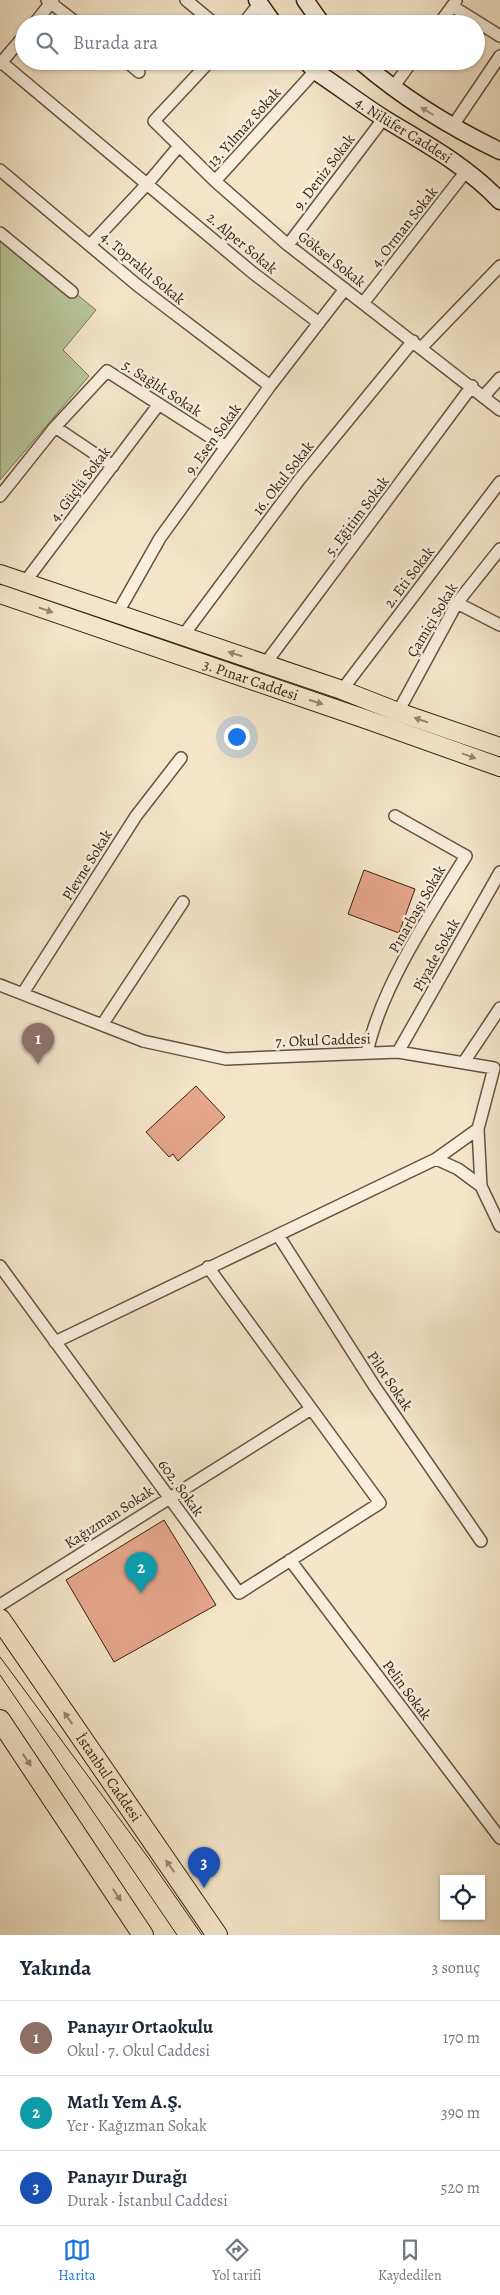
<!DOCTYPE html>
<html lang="tr">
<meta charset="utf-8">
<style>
:root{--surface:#fff;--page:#f6f6f7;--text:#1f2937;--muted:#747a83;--line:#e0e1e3;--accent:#1a73e8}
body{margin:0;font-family:Alegreya,serif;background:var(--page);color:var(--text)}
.controls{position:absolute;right:15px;bottom:15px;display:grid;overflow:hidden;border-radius:0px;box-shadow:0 1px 4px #0004}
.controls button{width:45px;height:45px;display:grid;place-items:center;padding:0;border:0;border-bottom:1px solid var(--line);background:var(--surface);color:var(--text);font:25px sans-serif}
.you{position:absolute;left:236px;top:736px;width:18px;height:18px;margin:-12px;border:4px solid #fff;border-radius:50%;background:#1a73e8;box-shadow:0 0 0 8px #1a73e833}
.badge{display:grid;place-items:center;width:32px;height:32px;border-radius:50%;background:var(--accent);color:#fff;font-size:16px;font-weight:700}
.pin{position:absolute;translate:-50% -41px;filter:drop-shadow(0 1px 2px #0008)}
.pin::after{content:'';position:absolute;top:26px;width:18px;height:15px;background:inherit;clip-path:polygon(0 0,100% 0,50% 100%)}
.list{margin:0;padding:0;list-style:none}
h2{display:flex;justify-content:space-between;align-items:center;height:65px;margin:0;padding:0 20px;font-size:21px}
h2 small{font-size:16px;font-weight:400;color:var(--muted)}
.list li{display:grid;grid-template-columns:32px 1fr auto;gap:15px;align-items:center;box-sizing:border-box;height:75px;padding:0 20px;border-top:1px solid var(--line)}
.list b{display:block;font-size:19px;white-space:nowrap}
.list p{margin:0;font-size:16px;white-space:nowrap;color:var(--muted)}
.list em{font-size:16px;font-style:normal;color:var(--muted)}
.icon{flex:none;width:28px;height:28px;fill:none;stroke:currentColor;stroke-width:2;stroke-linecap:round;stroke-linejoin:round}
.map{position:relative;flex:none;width:500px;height:1935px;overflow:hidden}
.search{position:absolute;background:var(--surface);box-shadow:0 1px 4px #0004;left:15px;right:15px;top:15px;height:55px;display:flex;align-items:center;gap:12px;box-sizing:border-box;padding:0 18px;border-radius:28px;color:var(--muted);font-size:19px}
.sheet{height:290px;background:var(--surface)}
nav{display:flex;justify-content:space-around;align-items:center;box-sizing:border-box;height:70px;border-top:1px solid var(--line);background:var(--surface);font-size:14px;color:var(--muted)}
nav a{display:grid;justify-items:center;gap:2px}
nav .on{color:var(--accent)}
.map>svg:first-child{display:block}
</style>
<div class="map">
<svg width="500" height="1935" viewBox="0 0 500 1935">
<rect width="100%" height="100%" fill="#f5e6ca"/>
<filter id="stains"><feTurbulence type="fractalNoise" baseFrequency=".004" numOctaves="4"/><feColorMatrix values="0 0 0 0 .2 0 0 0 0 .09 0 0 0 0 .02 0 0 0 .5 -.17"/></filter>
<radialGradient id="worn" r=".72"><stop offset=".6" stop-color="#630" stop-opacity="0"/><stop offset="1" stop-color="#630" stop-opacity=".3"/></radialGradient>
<!-- green -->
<path fill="#b8c69a" stroke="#797455" d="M0,232L96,310L63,350L89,376L0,480Z"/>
<!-- building -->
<path fill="#e7a78d" stroke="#3a2110" d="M364,870L415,889L399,933L348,914Z
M196,1086L225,1117L178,1161L173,1154L169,1157L146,1132Z
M164,1520L216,1605L114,1662L66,1580Z"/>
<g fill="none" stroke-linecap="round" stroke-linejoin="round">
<!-- street casing -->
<g stroke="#69523e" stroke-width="14">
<path id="street" d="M47,0L78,24
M186,0L215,24
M452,6L500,36
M34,24L53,0
M243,24L259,4
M439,24L456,1
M0,61L253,273L319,323
M126,61L139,72
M210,61L154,121L215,181L288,245L500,410
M0,64L24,36
M392,89L412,61
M452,127L500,56
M0,170L137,285L270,386
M215,181L315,71
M0,233L72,292
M91,244L148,183L179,146
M288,245L384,118
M364,302L467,170
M422,347L500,266
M484,396L500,378
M55,427L113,466
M0,496L55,427L107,371L226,447
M25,582L159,404
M457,603L500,625
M117,614L160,538L270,386L345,289
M182,637L299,480L413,341
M265,664L472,386
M342,690L500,482
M398,712L457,603L500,549
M0,985L143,1041L226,1059L398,1052L494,1068L478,1129L481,1186L500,1226
M23,993L136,816L181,758
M102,1025L183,902
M398,1052L500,872
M367,1053C381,987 430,914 466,856L395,816
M464,1062L500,1008
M436,1159L458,1169L481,1186
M278,1235L375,1387L481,1541
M0,1266L239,1593L380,1503L208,1267
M55,1342L436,1159L478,1129
M290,1560L500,1838
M0,1605L311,1409"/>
</g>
<!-- secondary casing -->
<g stroke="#3a2110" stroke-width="19">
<g id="secondary">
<path d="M257,0L274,24"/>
<path d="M305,0L322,24"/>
<path id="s1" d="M306,61L315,71C338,86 361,104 385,119C426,144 466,165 500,201"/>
<path d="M360,61C403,98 448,126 500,151"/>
</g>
</g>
<!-- primary casing -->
<g stroke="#3a2110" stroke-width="20">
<g id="primary">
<path d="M0,574L342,690L398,712L500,747"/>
<path id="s2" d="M0,594L368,720L500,767"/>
</g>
</g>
<!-- highway casing -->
<g stroke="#3a2110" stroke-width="22">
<g id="highway">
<path id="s3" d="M0,1619L217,1935"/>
<path d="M0,1720L143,1935"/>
</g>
</g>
<!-- street -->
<use href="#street" stroke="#f8efdd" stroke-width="11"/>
<!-- secondary -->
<use href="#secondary" stroke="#f8efdd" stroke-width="16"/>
<!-- primary -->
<use href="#primary" stroke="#f5e6ca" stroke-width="18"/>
<!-- highway -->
<use href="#highway" stroke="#f5e6ca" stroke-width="20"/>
<!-- tram -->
<path stroke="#3a2110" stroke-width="1" d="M0,1657L147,1856L202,1935
M0,1675L177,1935"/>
</g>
<!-- one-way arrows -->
<defs><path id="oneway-solid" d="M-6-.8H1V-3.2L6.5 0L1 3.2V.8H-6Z" transform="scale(1.25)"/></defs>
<use fill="#a29281" href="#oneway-solid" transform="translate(427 111) rotate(-148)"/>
<g fill="#98846d">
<use href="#oneway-solid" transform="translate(46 610) rotate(19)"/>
<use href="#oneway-solid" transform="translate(235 654) rotate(-162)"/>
<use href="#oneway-solid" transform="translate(316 702) rotate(18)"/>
<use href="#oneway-solid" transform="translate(421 720) rotate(-161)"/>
<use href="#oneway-solid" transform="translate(469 756) rotate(20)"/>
<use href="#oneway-solid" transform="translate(68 1718) rotate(-125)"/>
<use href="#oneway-solid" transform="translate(27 1760) rotate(56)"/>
<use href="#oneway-solid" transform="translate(170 1866) rotate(-125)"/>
<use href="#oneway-solid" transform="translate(117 1895) rotate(56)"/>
</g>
<g text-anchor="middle" stroke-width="5" stroke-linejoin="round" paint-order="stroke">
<!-- street labels -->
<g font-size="15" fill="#3a2110" stroke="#f8efdd">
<text transform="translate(244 127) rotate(-48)" y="5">13. Yılmaz Sokak</text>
<text dy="5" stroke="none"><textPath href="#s1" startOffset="120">4. Nilüfer Caddesi</textPath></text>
<text transform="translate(324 172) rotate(-53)" y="5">9. Deniz Sokak</text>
<text transform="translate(404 227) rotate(-52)" y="5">4. Orman Sokak</text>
<text transform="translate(242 243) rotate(40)" y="5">2. Alper Sokak</text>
<text transform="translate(332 259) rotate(38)" y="5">Göksel Sokak</text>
<text transform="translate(143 268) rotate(40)" y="5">4. Topraklı Sokak</text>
<text transform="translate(162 388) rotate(33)" y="5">5. Sağlık Sokak</text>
<text transform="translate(213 439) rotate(-54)" y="5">9. Esen Sokak</text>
<text transform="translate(283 478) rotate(-52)" y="5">16. Okul Sokak</text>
<text transform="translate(80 484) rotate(-53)" y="5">4. Güçlü Sokak</text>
<text transform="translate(357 516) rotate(-53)" y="5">5. Eğitim Sokak</text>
<text transform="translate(409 577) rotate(-53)" y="5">2. Eti Sokak</text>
<text transform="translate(432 620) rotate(-59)" y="5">Çamiçi Sokak</text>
<text dy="5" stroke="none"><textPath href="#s2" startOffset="265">3. Pınar Caddesi</textPath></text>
<text transform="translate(87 865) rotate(-58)" y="5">Plevne Sokak</text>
<text transform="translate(417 909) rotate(-60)" y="5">Pınarbaşı Sokak</text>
<text transform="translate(436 955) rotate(-61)" y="5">Piyade Sokak</text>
<text transform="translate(323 1040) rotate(-2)" y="5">7. Okul Caddesi</text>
<text transform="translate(390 1381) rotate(56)" y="5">Pilot Sokak</text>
<text transform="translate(181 1488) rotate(54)" y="5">602. Sokak</text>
<text transform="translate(109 1517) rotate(-33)" y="5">Kağızman Sokak</text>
<text transform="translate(407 1690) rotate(53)" y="5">Pelin Sokak</text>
<text dy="5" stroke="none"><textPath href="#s3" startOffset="192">İstanbul Caddesi</textPath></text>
</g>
</g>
<rect width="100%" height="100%" filter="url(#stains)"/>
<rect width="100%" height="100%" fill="url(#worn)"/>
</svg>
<div class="controls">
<button><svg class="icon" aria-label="locate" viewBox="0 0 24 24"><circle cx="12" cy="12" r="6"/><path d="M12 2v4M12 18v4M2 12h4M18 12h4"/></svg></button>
</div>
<div class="you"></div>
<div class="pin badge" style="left:38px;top:1064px;background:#8d6e63">1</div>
<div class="pin badge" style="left:141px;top:1593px;background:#0f9aa8">2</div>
<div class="pin badge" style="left:204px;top:1888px;background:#1a4fb4">3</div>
<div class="search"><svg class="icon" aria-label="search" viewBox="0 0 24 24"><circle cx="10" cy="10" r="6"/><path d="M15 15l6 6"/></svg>Burada ara</div>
</div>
<section class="sheet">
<h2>Yakında<small>3 sonuç</small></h2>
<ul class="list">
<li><span class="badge" style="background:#8d6e63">1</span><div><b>Panayır Ortaokulu</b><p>Okul · 7. Okul Caddesi</p></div><em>170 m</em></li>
<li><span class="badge" style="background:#0f9aa8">2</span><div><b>Matlı Yem A.Ş.</b><p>Yer · Kağızman Sokak</p></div><em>390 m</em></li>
<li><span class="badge" style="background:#1a4fb4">3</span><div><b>Panayır Durağı</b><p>Durak · İstanbul Caddesi</p></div><em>520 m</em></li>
</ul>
</section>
<nav>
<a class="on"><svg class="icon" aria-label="map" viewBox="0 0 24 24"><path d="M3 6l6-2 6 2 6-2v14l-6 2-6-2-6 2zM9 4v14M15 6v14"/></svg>Harita</a>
<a><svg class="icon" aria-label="directions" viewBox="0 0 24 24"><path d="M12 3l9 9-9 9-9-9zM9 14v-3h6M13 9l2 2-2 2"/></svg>Yol tarifi</a>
<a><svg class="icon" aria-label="saved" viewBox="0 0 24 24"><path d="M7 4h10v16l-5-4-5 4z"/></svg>Kaydedilen</a>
</nav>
